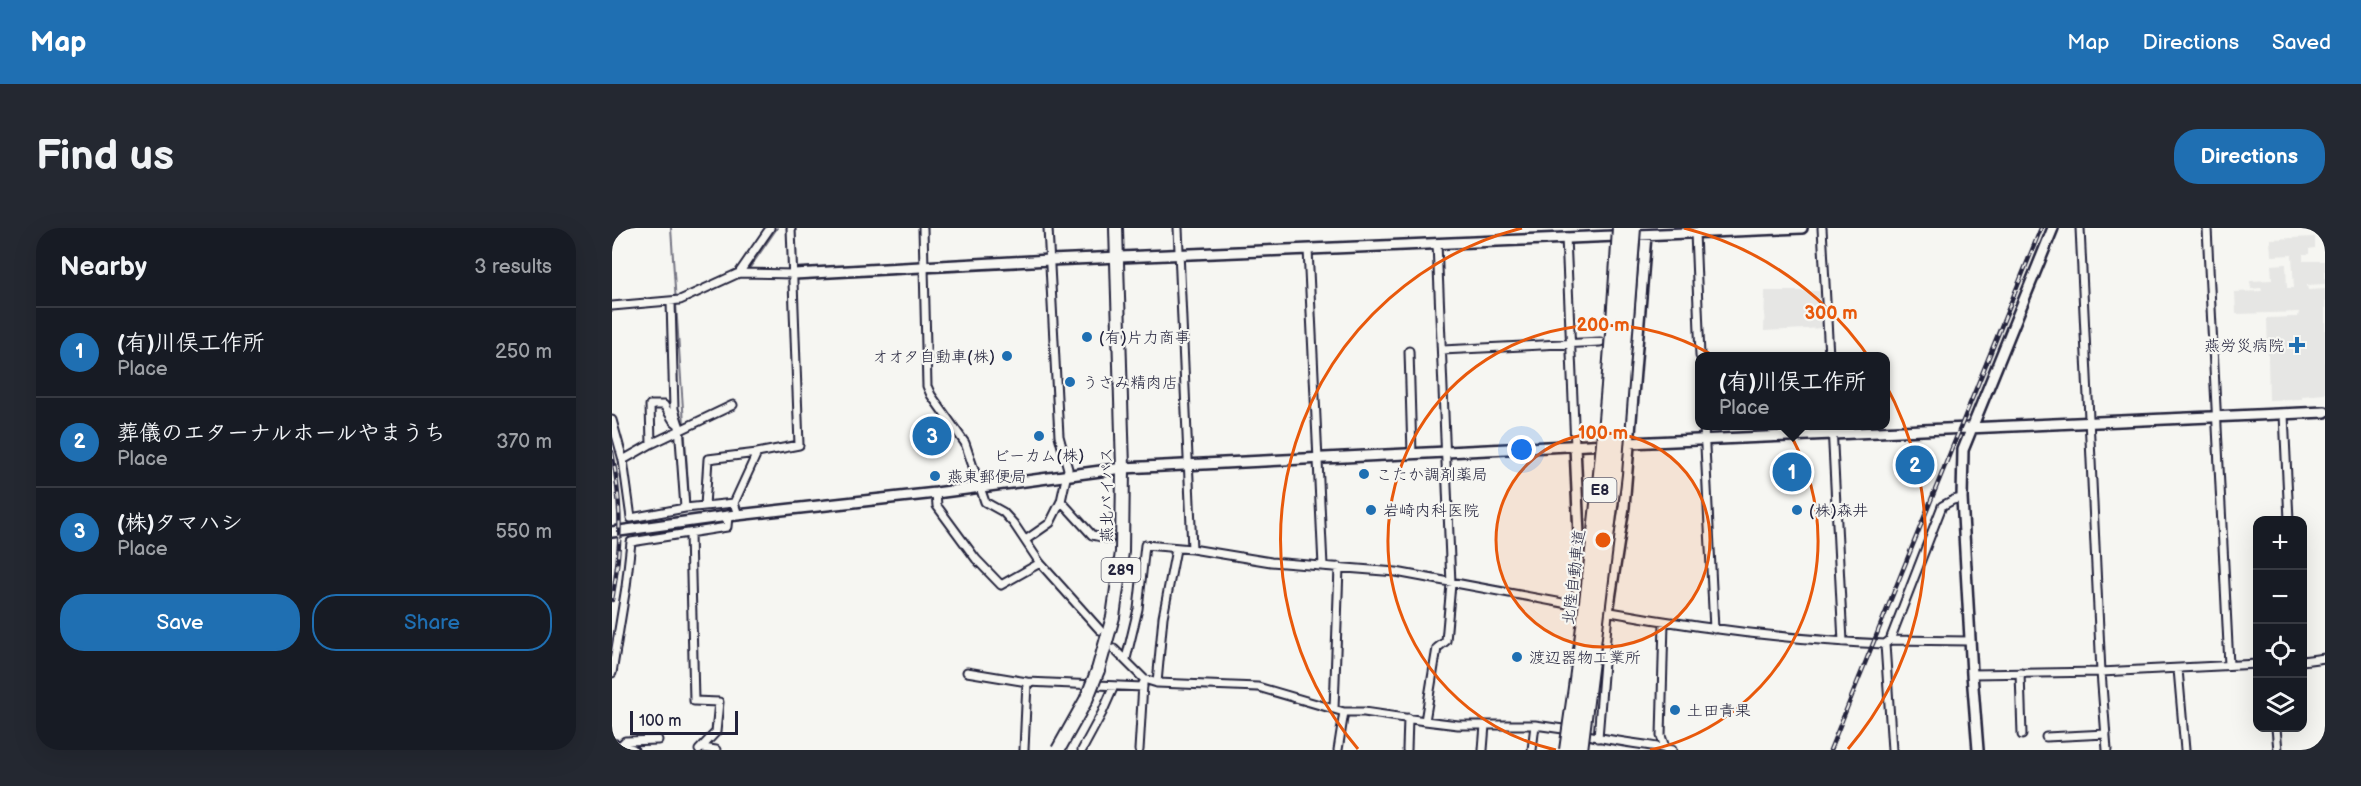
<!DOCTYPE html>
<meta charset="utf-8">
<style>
:root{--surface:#171b24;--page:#242831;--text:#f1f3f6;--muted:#9ea1a6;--line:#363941;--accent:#1f6fb2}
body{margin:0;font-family:"Balsamiq Sans","Klee One",sans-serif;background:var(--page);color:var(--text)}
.controls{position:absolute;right:18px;bottom:18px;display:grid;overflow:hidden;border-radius:12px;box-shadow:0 6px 24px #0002}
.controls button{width:54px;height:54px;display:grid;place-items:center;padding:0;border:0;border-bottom:2px solid var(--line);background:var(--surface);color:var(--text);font:30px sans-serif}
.scale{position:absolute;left:18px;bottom:15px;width:108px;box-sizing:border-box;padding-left:6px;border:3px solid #22223b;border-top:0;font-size:16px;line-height:21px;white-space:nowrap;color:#22223b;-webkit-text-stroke:4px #f6f6f2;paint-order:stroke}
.you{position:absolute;left:910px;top:222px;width:21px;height:21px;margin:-15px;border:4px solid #fff;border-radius:50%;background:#1a73e8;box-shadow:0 0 0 9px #1a73e833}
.badge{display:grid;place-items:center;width:39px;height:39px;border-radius:50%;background:var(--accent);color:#fff;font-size:20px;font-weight:700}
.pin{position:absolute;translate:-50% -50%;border:3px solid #fff;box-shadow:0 2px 6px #0006}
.popup{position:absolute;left:1083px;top:124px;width:195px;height:78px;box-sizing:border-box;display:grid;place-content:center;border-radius:12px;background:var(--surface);filter:drop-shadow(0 2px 4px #0005);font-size:20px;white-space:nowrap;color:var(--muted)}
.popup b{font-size:22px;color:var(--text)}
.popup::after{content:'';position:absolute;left:50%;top:100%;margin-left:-12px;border:12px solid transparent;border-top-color:var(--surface)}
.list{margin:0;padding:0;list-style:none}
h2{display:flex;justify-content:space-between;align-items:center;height:78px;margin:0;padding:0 24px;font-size:26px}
h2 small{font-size:20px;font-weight:400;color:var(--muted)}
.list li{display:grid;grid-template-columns:39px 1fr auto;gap:18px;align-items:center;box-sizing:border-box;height:90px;padding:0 24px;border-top:2px solid var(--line)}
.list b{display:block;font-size:22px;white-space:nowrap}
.list p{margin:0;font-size:20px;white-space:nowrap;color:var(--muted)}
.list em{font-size:20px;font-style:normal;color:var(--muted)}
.actions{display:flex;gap:12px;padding:18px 24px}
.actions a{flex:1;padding:14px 0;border:2px solid var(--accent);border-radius:24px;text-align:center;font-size:21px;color:var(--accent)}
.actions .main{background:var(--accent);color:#fff}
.icon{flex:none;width:33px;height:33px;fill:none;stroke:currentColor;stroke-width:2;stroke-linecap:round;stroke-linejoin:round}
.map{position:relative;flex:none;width:1713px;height:522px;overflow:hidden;border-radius:24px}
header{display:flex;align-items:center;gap:36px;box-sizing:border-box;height:84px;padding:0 30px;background:var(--accent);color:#fff}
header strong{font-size:28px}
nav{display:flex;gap:33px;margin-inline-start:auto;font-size:21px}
.intro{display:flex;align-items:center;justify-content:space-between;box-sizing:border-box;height:144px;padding:0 36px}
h1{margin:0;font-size:42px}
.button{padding:15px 27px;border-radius:24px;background:var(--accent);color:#fff;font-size:21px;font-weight:700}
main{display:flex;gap:36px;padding:0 36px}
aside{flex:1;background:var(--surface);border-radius:24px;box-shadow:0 6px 24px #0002}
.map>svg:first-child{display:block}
</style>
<header>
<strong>Map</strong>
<nav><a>Map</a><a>Directions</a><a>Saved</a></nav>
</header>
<div class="intro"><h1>Find us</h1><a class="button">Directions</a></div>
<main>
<aside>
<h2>Nearby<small>3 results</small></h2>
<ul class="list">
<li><span class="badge">1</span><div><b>(有)川俣工作所</b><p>Place</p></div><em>250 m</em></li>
<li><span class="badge">2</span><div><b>葬儀のエターナルホールやまうち</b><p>Place</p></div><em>370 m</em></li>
<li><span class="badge">3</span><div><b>(株)タマハシ</b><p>Place</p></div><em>550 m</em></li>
</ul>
<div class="actions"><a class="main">Save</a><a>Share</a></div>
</aside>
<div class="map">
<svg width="1713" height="522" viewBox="0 0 1713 522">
<rect width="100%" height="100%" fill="#f6f6f2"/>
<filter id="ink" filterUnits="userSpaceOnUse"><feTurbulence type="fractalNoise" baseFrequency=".0167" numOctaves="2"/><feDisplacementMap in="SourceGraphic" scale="12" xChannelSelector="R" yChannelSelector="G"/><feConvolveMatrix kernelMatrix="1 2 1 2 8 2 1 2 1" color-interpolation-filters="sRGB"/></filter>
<g filter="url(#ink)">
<!-- built -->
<path fill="#e6e6e4" d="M1703,9V20L1697,21V26H1691V33H1713V56L1695,57L1696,62L1713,61V166L1690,168V171L1657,172L1655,90L1686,89L1687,84L1624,86L1623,64L1650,63L1649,60L1639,61L1638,53L1660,52L1659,37L1674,36L1675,60H1682L1680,27L1659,28L1658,11Z
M1153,63H1212L1213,100L1152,103Z"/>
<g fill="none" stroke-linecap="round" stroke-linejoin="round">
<!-- stream -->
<path stroke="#757583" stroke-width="2" d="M59,0L77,271
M137,41L165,0"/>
<!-- minor casing -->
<g stroke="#22223b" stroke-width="11">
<path id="minor" d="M311,0L315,158L319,167L353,215L373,274L391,284L402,296L428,335L488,402
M566,0L580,321
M1210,0L1217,128
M1468,0L1489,444L1495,522
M1595,0L1617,437
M1083,4L1088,128
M954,9L963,218
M696,21L711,338
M127,45L158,0
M59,74L62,181L67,197L73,280
M0,78L68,72L127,45L182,46
M830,122L988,114
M797,123L800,226
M1672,187L1677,292
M0,192L11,232L19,290L73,280L122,275L126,287
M1092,198L1102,401
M1220,198L1231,414
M39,216L38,177H52L61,192L67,197
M11,232L39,216L121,177
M324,265L325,278L364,331L389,357L428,335
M449,273L480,307L498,311
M122,275L145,225L187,217L179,0
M93,278L96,231L145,225
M78,306L82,473L107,474L104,504L87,522
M415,311L438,295L449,273L456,241L447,208L436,0
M993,383C1085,400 1179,412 1273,416L1278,412L1358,413
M1052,394L1049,508L1054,522
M1278,412L1330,278L1341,272L1350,270
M1273,416L1280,522
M502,421L532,451L545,455L646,459L732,484H752L813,493L846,497H923L958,502
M514,431L526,381L533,317L580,321L659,334L784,344L967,378
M1690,433L1713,430
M1566,441L1573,522
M355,444L415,454L531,459
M0,445L14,359L19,314L115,299L116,288
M1408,445L1410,507
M1360,446L1489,444L1646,436
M545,455L551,389L564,321
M722,481L727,339
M813,493L825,420L834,413L839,356L825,15
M1664,500L1666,522
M969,505C998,514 1030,515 1060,522
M1434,509L1494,506
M986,510L996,384
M7,519L13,513L46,512
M91,520L104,522
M412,522L415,454
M470,522L490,485L502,458
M527,522L531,456
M726,522L732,484
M795,522L796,490
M871,522L873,497
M920,522L923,497"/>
</g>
<!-- tertiary casing -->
<g stroke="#22223b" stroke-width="14">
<path id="tertiary" d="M182,46L438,32L1190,0
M963,218L968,330L965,378
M0,304L116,288L324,265L511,240L1017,215L1713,184
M996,384L1012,279L1034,7
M1366,522L1360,446L1350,270L1351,222L1441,0"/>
</g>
<!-- secondary casing -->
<g stroke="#22223b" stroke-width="15">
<path id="secondary" d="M0,517L20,522"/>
</g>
<!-- trunk casing -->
<g stroke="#22223b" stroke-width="16">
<path id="trunk" d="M486,442L501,389L510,324L511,240L504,0"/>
</g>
<!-- minor -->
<use href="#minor" stroke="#f6f6f2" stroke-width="7"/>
<!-- tertiary -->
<use href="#tertiary" stroke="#f6f6f2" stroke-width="9"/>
<!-- secondary -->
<use href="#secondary" stroke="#f6f6f2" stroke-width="10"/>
<!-- trunk -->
<use href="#trunk" stroke="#f6f6f2" stroke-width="12"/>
<!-- rail casing -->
<g stroke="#22223b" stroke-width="4.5">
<path id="rail" d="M0,224C10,278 10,317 0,372
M1218,522L1429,0"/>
</g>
<!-- rail -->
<use href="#rail" stroke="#f6f6f2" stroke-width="2" stroke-dasharray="7" stroke-linecap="butt"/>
<!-- trunk-bridge casing -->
<g stroke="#22223b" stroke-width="16" stroke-linecap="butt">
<path id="trunk-bridge" d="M446,522L474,472L486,442"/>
</g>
<!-- motorway-bridge casing -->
<g stroke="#22223b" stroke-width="18" stroke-linecap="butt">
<path id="motorway-bridge" d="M955,522C981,349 998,175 1008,0
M968,522L1002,246L1021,0"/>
</g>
<!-- trunk-bridge -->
<use href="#trunk-bridge" stroke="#f6f6f2" stroke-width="12"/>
<!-- motorway-bridge -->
<use href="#motorway-bridge" stroke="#f6f6f2" stroke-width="14"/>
</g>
</g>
<!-- distance rings -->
<circle cx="991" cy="312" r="107" fill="#e8590c" fill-opacity=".12"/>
<g fill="none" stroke="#e8590c" stroke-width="3">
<circle cx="991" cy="312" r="107"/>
<path d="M944 522A215 215 0 1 1 1038 522"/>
<path d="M746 521A322 322 0 0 1 910 0M1072 0A322 322 0 0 1 1236 521"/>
</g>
<!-- markers -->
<g fill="#1f6fb2" stroke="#f6f6f2" stroke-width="2">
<circle cx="475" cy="109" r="6"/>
<path d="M1682 108h6v6h6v6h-6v6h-6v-6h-6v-6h6z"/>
<circle cx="395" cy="128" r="6"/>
<circle cx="458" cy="154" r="6"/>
<circle cx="427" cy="208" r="6"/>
<circle cx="752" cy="246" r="6"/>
<circle cx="323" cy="248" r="6"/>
<circle cx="759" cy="282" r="6"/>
<circle cx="1185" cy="282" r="6"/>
<circle cx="905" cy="429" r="6"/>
<circle cx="1063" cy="482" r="6"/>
</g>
<g text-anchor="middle" stroke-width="4.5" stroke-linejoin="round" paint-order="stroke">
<!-- shield labels -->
<g fill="#f6f6f2" stroke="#626272" stroke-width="1.5">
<rect x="971.5" y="250" width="33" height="24" rx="4.5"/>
<rect x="489.5" y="330" width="39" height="24" rx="4.5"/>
</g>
<g font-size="15" font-weight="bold" fill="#22223b">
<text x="988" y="267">E8</text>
<text x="509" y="347">289</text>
</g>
<!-- poi labels -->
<g font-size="16" fill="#22223b" stroke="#f6f6f2" text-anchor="start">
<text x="487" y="115">(有)片力商事</text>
<text x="1672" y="123" text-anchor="end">燕労災病院</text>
<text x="383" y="134" text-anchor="end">オオタ自動車(株)</text>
<text x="470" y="160">うさみ精肉店</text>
<text x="427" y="233" text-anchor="middle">ビーカム(株)</text>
<text x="764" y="252">こたか調剤薬局</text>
<text x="335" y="254">燕東郵便局</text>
<text x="771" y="288">岩崎内科医院</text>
<text x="1197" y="288">(株)森井</text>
<text x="917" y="435">渡辺器物工業所</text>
<text x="1075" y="488">土田青果</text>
</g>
<!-- street labels -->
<g font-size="16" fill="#22223b" stroke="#f6f6f2">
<text transform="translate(494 267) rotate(-90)" y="6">燕北バイパス</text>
<text transform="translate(961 349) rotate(-83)" y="6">北陸自動車道</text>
</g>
</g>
<circle cx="991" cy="312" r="9" fill="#e8590c" stroke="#f6f6f2" stroke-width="3"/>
<g font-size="18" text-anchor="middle" font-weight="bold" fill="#e8590c" stroke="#f6f6f2" stroke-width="4.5" stroke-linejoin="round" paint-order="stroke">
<text x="1219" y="91">300 m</text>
<text x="991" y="103">200 m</text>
<text x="991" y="211">100 m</text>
</g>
</svg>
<div class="controls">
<button>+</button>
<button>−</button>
<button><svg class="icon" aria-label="locate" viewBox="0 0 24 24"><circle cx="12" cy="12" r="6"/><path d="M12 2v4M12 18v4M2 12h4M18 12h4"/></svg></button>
<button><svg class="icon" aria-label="layers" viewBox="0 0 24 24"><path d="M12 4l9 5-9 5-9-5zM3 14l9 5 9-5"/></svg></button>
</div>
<div class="scale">100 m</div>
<div class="you"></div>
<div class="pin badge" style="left:1180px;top:244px">1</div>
<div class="popup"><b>(有)川俣工作所</b>Place</div>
<div class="pin badge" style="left:1303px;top:237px">2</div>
<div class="pin badge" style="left:320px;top:208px">3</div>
</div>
</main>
